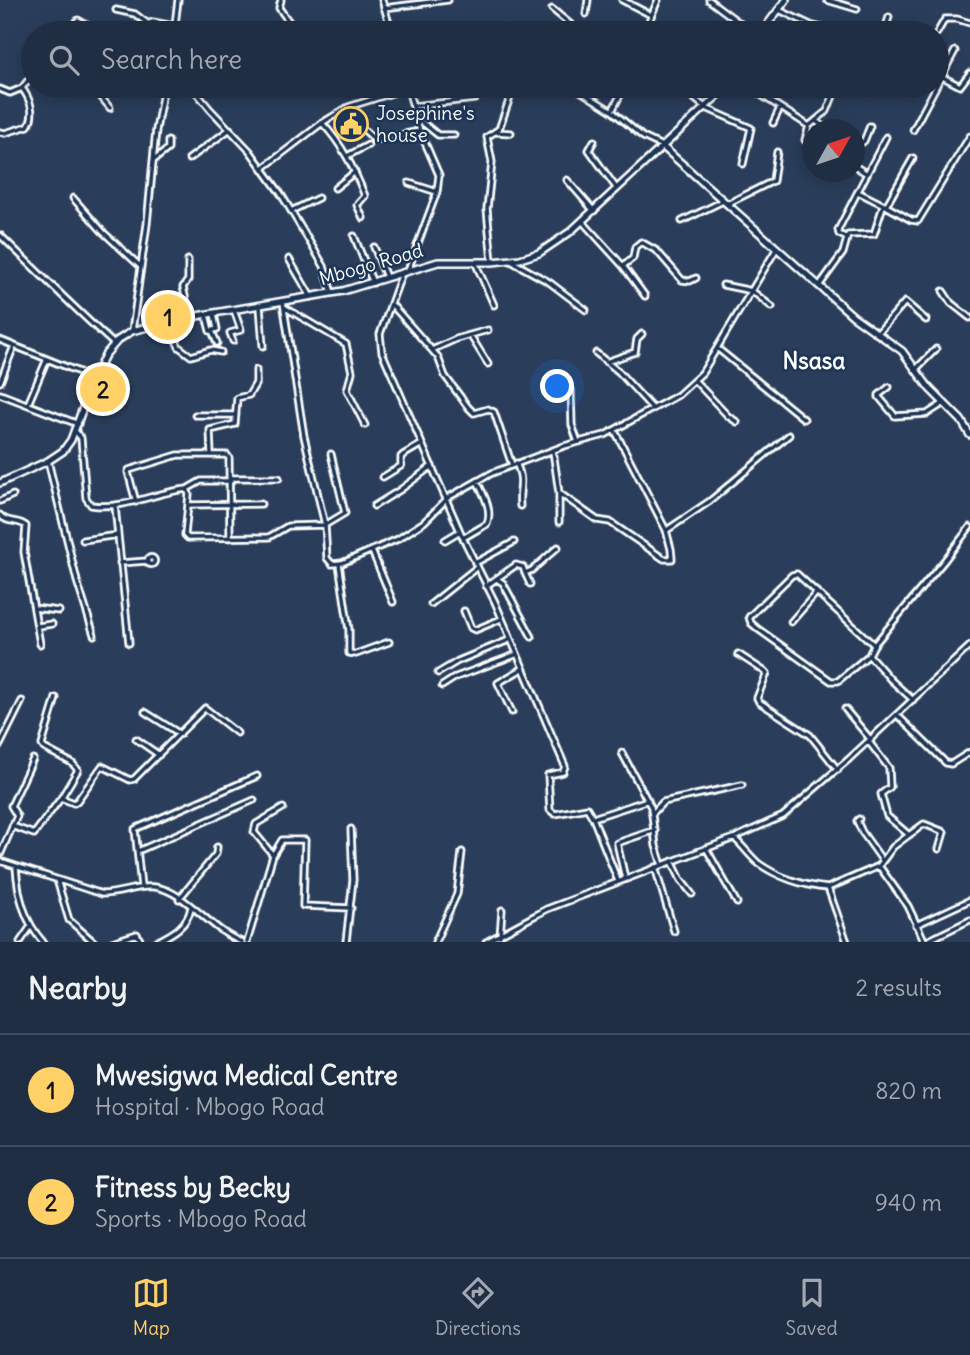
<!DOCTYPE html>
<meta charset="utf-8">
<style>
:root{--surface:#202e44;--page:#2d3a4f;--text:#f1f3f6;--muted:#a2a8b2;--line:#3d4a5d;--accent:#ffd166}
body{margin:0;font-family:Delius,sans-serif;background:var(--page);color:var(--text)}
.compass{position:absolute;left:802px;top:119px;width:63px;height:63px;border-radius:50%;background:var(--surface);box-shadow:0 4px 18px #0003;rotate:50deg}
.you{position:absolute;left:558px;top:387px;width:24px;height:24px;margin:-18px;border:5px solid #fff;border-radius:50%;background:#1a73e8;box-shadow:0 0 0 10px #1a73e833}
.badge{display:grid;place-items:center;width:46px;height:46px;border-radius:50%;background:var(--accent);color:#111;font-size:23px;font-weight:700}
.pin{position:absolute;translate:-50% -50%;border:4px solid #fff;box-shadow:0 2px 7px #0006}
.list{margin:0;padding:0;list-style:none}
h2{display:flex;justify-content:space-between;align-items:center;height:91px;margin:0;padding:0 28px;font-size:30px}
h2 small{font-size:23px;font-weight:400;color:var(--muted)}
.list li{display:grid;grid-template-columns:46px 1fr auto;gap:21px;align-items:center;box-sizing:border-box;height:112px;padding:0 28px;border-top:2px solid var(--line)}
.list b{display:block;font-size:26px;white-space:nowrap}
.list p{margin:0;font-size:23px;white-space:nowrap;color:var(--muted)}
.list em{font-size:23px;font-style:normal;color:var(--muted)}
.icon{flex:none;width:38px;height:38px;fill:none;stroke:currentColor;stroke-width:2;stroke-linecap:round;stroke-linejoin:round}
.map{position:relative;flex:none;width:970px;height:942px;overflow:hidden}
.search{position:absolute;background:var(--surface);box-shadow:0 4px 18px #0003;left:21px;right:21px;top:21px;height:77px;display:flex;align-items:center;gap:18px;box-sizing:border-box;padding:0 24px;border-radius:38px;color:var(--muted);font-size:26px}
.sheet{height:315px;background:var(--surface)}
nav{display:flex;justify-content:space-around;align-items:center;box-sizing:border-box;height:98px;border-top:2px solid var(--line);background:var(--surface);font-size:19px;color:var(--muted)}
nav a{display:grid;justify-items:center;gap:4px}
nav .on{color:var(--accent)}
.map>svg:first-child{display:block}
</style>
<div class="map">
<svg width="970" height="942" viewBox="0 0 970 942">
<rect width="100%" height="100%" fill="#2a3e5b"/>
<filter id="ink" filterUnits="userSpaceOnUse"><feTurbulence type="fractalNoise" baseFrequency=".0143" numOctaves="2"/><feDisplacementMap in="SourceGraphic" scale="14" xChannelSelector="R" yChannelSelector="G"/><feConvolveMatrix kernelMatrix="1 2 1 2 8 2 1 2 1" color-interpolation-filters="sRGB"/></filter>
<g filter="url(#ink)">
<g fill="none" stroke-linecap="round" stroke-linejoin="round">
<!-- street casing -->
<g stroke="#fff" stroke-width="9">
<path id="street" d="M281,0L279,8L295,30
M382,0L392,33
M622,0L651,15
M709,0L753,33
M827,0L857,9
M384,8L448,0
M552,9L581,33
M116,10L135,14L147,23
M779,10L813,26L846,33
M586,14L588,0
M66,33L78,20L102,33
M121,33L153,22L174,26
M174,33L178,0
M352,33L389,23
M455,33L502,28
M644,33L658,0
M884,33L889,17
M937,33L945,19H957L970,23
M937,74L960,86L970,73
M92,86L110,108
M191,86L210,109L250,151L281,194L324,266L332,293
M407,86L420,131L439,175L437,192L408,270
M679,86L706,108L751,128L743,164
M747,86L809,126
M851,86L868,92
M0,89L10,93L22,88L33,74
M577,89L612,111L643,137L662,146
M413,106L475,99L484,86
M612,111L625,86
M418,119L438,135H454
M817,122L829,130
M322,123C343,145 354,169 365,196L357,205L363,218
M773,123L780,108
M362,128L375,140L420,131
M913,130L955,51
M0,132L5,133L28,126C36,114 30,99 22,88
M496,132L511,133
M594,141L589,150L617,189
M855,143L860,144L864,141L870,126
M813,147L805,140L809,126L827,111L837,86
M349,155L368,145
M189,159L230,129
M153,161L168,149V141
M855,166L867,174
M263,168L322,123L348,107L408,88
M567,180L594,211
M409,183L437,192
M335,188L355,172
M858,192L886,206L913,158
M73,198L103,232L140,266
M727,204L773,181L777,152
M886,206L911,220L918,221L970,136
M291,211L318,198
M582,221L623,266L645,296
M682,221L723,201
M0,235C38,272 75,309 114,344
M354,236L373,283
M847,238L839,234L838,230L886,137
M374,247L386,277
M289,259L311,297
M188,260V280L183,287L190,318
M511,261L549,282L586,310
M475,262L494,305
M492,262L487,209L492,162L487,137L499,129L514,86
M623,266L633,258L635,247L641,242L657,251L682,280L690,281L696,278
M402,273L380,334L382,352L463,538L495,602L565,766L563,772L548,775L550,810L555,814L587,808L593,818L648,800
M723,285L752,291L772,307
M819,286L843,253L848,235L874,234L883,206
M943,291L951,303L970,318
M283,302L304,436L325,525L345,513L331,454
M392,305L438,357L445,376L468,407L474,413L488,409L494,412L512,465
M260,306L263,346
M284,307L346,344L352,372L347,390L365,425
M206,315L210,331L217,329L214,314
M168,322L179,347L191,356L211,350L221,352
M132,331L147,224L156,130L164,86
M212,331L217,343
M877,334L905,302L926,320
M470,335L488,364
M0,340L94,378
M233,341L230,333L241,330L234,310
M717,348L804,419
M432,350L456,339L488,330
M596,353L619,372L652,408
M606,362L635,352L637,339L642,334
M916,369L936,349
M695,381L728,416L737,422
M0,382L14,346
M889,387L879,395V397L895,416L927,414L944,403
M571,390L572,425L578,442
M0,394L78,424
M28,404L47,359
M195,415H236
M75,431L81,438L86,498L91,505C126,510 154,492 187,489L189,494L185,535L188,538L269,537L288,526L325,525L327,558L332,564L342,563L398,539L424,522L449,497L492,473L564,446L605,435L678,395L702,373L777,248
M553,451L559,493V522
M48,461L77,581L94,635
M516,463C525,483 518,487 520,506
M383,477L401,466V457L403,455L422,444
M231,478H279
M187,489L201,481H231
M559,493L597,520L610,522L664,559H672L671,549L666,530L615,431
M0,501L13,495
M136,502L128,472L129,470L178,455H211
M188,505L261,504
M115,506L129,643
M374,506L400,490L432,466
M0,515C7,524 19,519 26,526L24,552L40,644
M667,530L710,501L789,435
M230,538L229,458L227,455H211L210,430L235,424L237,398L249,395L256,383V370
M463,538L487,524C493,509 483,494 477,481
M83,540L118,535
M445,540L460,531
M372,551L393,602
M147.5 561a3.5 3.5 0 1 1 7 0a3.5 3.5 0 1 1-7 0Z
M120,563L147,561
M475,563L514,542
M339,564L349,630V653L356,654L389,642
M525,573L530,584
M497,579L503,583L532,637
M486,586L516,565L523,567L525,573L532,570L558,547
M431,604L476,568
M34,608L59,611
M464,611L471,628L475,630L501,619
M791,622L817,592
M38,626L52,624
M874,645L797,574L792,575L749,617L751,623L758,629L831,681H838L869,655L874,645L944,561L970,527
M738,654L767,673L757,698L759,702L810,735L838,770
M869,655L891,680L913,700
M438,673L458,661L509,640
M442,686L456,677L515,655
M56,698L42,745L44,748L72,763L78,770L61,798
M845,709L871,740
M145,712L180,734
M512,712L498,683L522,669
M897,715L946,763L951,764L970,752
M136,739L159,755
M869,742L889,768L890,787L881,794L887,816L909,835L893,847L879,866
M0,745L22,701
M622,753L651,807L656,846L662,865
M653,813L663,802L742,785
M593,818L618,881
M859,819L857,821L862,832L882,860
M12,826L34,834L61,798L74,803L77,801L102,766L130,780L134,779L205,708L237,733
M909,835L924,824L944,832L939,849
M734,838C743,846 749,855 758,863C777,877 804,886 828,888L847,942
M706,848L737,903
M138,851L254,800
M0,855L17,816L11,806L33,759
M273,855L254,832L256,824L283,808
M0,861L102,894C120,894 138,885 155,887C186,891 212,932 242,942
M672,861L681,880L692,894
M16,867C18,895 24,921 43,942
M655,867L674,931
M625,878L617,843L655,830
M57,880L69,920L94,942
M141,887L135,829L257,776
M828,888L879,866L908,906L925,942
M179,899L216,854L217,847
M916,925L970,900
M500,936L502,910
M20,942L31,926
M112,942L137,934L141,942
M156,942C172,934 188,926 191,907
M247,942L273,855L282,840H305L303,906L351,908
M346,942L353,880L351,829
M435,942L457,894L462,852
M486,942L547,909L734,838L783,816L849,759L970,646
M925,942L970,920"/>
</g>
<!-- secondary casing -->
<g stroke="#fff" stroke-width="10">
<path id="secondary" d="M761,33L786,0
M663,147L853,316L902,351L930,389L961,420L970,435
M0,483L48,461L63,451L71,440L94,378L105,355L118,340L132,331L179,319L343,291L438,262H492L520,259L539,253L570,232L728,86"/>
</g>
<!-- street -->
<use href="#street" stroke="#1d3557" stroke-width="3.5"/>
<!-- secondary -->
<use href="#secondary" stroke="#1d3557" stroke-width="5"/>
</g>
</g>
<!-- icons -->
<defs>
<g id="civic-ring" transform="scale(1.75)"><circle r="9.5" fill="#1d3557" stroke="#ffd166" stroke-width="1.5"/><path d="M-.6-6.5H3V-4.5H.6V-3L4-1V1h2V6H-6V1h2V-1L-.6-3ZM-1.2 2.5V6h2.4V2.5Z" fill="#ffd166"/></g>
</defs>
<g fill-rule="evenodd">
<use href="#civic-ring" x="351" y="124"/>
</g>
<g text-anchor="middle" stroke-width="5" stroke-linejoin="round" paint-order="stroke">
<!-- poi labels -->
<g font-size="19" fill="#fff" stroke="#1d3557" text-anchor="start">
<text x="376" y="120">Josephine's<tspan x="376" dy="22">house</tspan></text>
</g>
<!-- street labels -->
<g font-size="19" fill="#fff" stroke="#1d3557">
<text transform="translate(371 264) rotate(-16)" y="7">Mbogo Road</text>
</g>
<!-- quarter labels -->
<g font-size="23" font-weight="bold" fill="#fff" stroke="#1d3557">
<text x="814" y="369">Nsasa</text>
</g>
</g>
</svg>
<svg class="compass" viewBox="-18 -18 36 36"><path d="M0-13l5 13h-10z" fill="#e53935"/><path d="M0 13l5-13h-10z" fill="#a2a8b2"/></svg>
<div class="you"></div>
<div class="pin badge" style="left:168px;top:317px">1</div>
<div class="pin badge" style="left:103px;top:389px">2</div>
<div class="search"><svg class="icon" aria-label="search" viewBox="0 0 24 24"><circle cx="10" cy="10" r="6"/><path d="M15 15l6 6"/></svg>Search here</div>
</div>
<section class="sheet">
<h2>Nearby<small>2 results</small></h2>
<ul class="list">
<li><span class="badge">1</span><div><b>Mwesigwa Medical Centre</b><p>Hospital · Mbogo Road</p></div><em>820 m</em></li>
<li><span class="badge">2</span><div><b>Fitness by Becky</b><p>Sports · Mbogo Road</p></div><em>940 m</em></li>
</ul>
</section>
<nav>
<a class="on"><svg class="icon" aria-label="map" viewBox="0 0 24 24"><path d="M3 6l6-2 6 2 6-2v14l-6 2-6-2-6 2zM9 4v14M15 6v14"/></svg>Map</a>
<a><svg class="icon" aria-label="directions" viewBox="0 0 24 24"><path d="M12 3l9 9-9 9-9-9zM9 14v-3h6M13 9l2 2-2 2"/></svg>Directions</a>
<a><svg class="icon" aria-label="saved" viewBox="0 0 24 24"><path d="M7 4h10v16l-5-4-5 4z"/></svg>Saved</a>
</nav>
